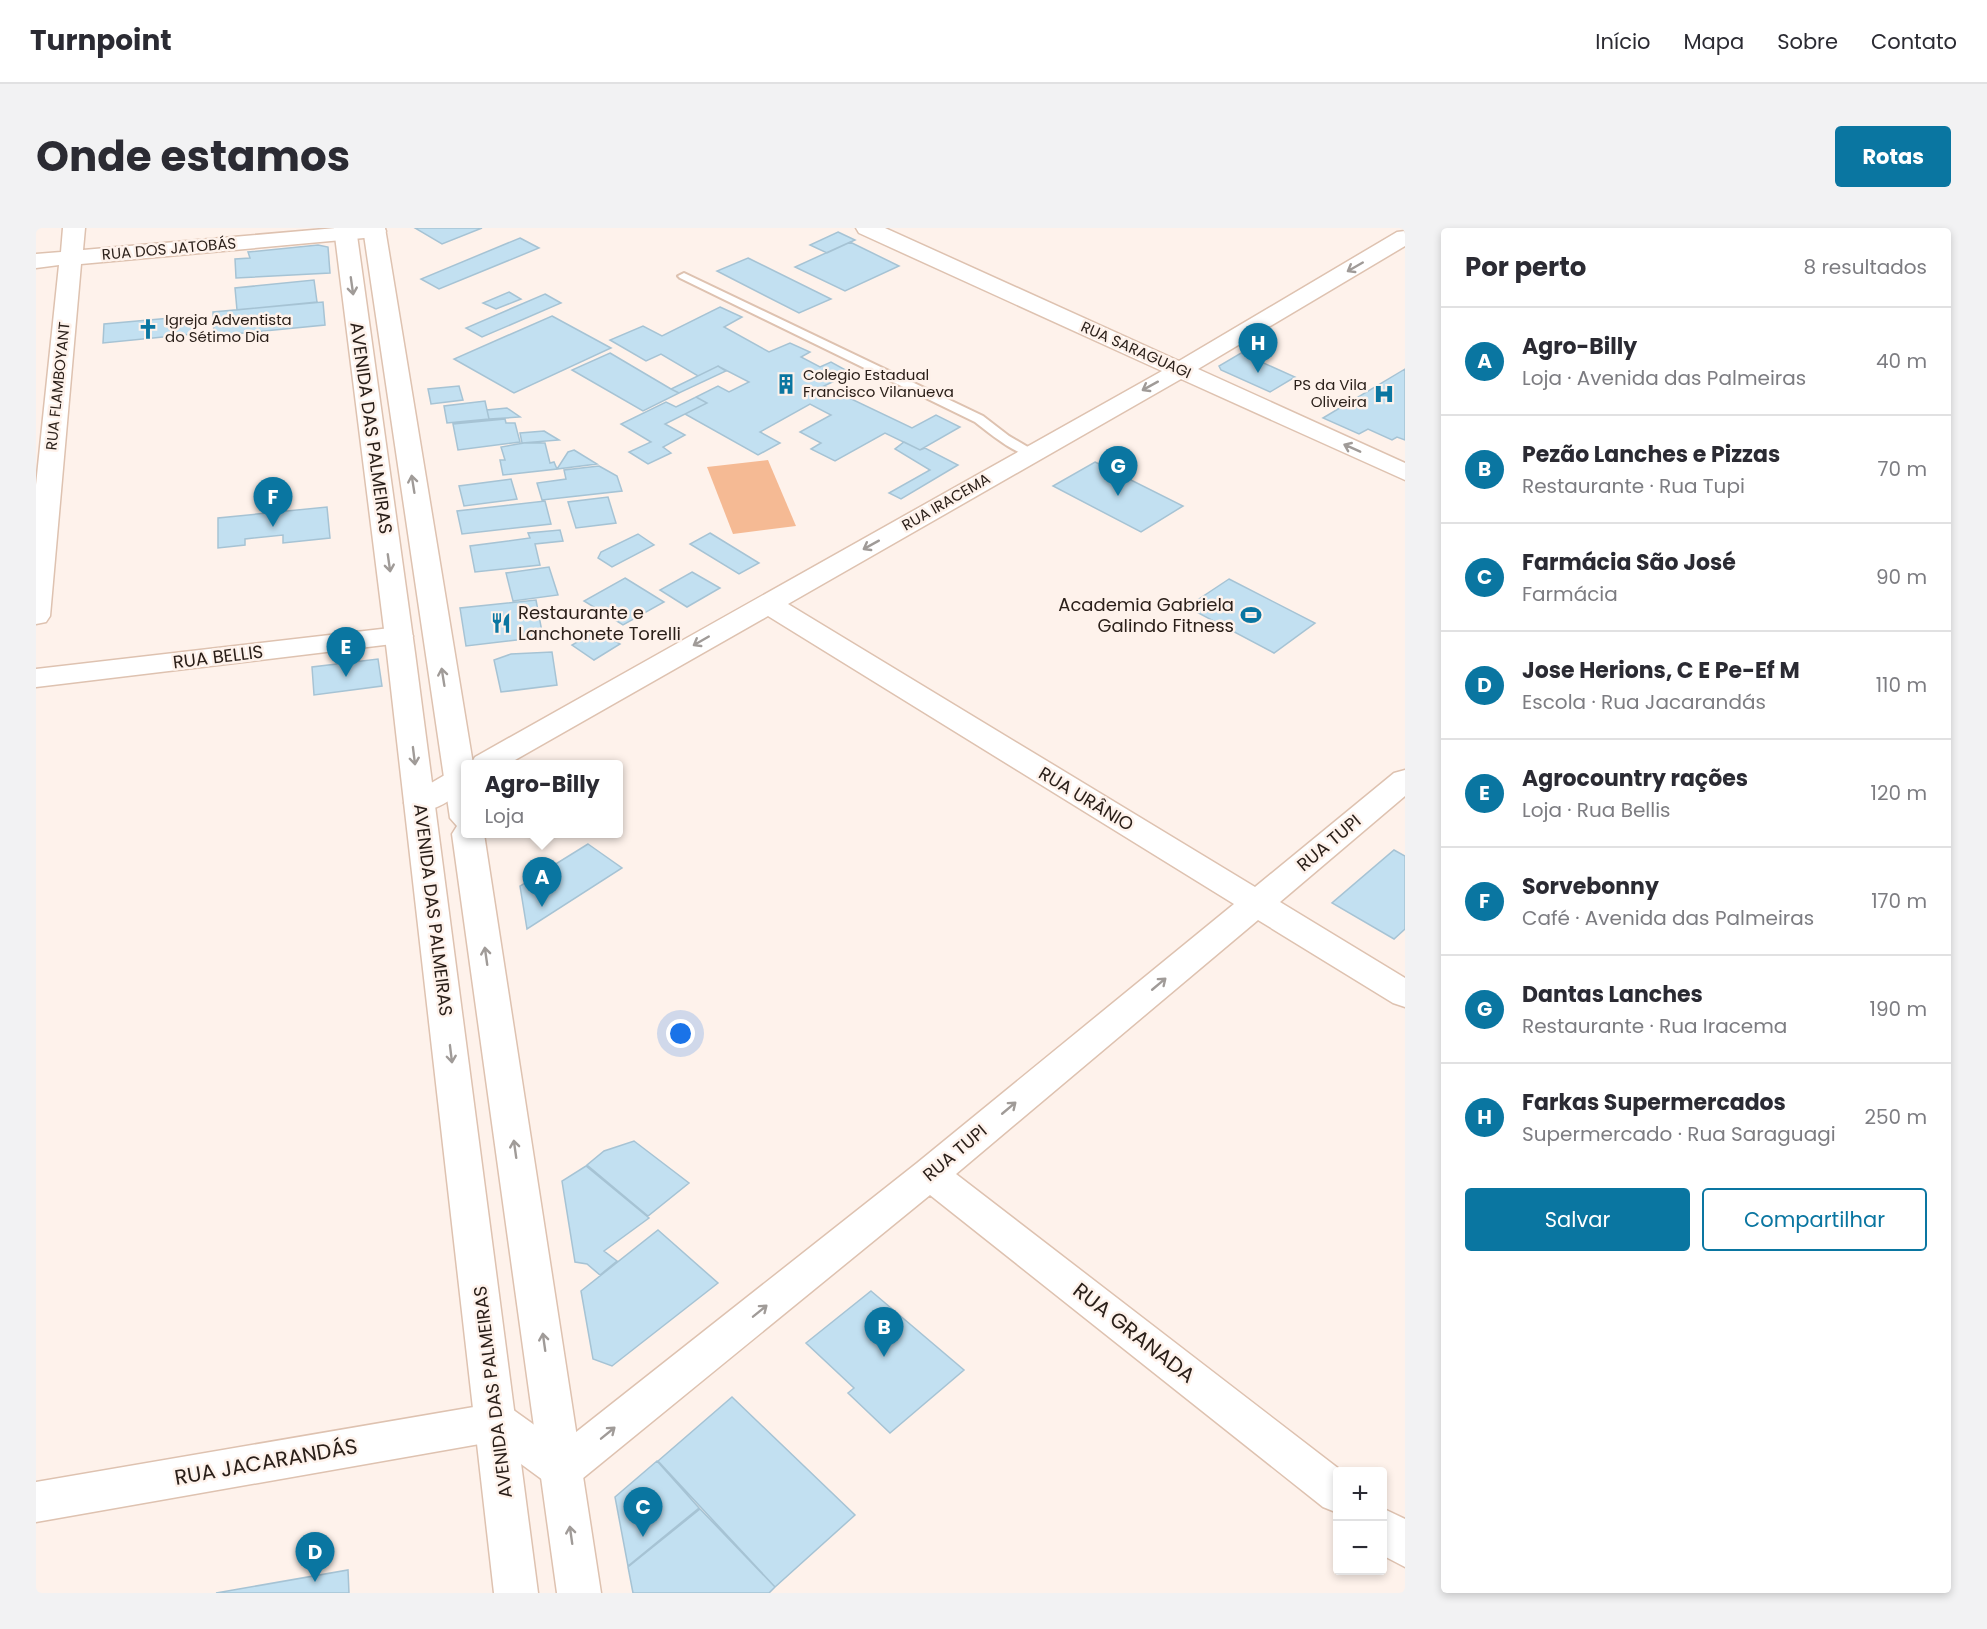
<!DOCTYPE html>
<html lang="pt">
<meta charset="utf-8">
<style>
:root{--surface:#fff;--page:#f2f2f3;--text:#2b2b33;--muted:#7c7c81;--line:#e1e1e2;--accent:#0a76a1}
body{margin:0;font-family:Poppins,sans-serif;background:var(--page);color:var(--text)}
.controls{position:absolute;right:18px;bottom:18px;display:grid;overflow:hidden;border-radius:6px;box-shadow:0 3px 9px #0003}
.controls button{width:54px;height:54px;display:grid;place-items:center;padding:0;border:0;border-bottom:2px solid var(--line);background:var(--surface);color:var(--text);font:30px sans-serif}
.you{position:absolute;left:645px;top:806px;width:21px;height:21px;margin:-15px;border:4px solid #fff;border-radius:50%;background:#1a73e8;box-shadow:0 0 0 9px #1a73e833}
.badge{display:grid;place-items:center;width:39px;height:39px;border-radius:50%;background:var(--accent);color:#fff;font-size:20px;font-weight:700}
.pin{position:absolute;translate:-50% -50px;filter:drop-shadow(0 2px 3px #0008)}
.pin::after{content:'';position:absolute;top:32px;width:21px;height:18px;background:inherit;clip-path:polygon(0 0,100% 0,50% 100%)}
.popup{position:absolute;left:425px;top:532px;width:162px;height:78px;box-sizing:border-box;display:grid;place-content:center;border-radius:6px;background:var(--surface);filter:drop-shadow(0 2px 4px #0005);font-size:20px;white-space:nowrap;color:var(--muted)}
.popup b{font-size:22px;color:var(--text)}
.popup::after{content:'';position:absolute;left:50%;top:100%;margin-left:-12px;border:12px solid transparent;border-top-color:var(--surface)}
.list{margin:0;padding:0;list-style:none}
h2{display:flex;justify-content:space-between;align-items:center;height:78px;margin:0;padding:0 24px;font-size:26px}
h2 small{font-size:20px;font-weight:400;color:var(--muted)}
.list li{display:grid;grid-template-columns:39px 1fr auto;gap:18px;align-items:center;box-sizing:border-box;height:108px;padding:0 24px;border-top:2px solid var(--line)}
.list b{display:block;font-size:22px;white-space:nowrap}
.list p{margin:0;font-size:20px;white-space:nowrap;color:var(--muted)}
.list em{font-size:20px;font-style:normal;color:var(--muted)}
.actions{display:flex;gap:12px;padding:18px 24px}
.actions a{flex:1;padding:14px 0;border:2px solid var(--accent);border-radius:6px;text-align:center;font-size:21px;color:var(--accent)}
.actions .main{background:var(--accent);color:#fff}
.map{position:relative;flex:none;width:1369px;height:1365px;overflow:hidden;border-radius:6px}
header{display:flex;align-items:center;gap:36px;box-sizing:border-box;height:84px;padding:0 30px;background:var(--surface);border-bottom:2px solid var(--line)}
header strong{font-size:28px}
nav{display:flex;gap:33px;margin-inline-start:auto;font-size:21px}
.intro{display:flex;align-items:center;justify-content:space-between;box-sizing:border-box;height:144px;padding:0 36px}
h1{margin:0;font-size:42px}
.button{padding:15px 27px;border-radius:6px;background:var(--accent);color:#fff;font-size:21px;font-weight:700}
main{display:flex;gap:36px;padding:0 36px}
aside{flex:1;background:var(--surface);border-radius:6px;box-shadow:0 3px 9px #0003}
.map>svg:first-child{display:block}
</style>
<header>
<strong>Turnpoint</strong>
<nav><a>Início</a><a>Mapa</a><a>Sobre</a><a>Contato</a></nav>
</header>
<div class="intro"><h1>Onde estamos</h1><a class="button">Rotas</a></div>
<main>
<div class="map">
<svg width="1369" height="1365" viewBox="0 0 1369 1365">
<rect width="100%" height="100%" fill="#fef2eb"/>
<!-- green -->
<path fill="#f5ba94" d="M732,232L760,298L697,306L671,239Z"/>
<!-- building -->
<path fill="#c2e0f1" stroke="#a6c3d4" stroke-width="1.5" d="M379,0H446L406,16Z
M802,4L819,12L791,25L774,17Z
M484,10L503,20L403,61L385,51Z
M814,14L863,38L809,63L759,39Z
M282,17L292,19L294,45L200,50L199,31L214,30L212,24Z
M712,30L795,71L763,85L681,43Z
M278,52L281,74L201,82L199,60Z
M473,64L485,71L460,81L447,75Z
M509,66L525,75L446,109L430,100Z
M287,74L289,97L178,108L177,84Z
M684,79L706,89L688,99L733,124L754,115L774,124L765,129L784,139L795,134L815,145L788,158L876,200L900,187L924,199L884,222L849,205L799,233L775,221L785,215L764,204L795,187L774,176L724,204L744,215L722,227L649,186L671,175L660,169L682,158L693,164L713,154L682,138L662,148L625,126L610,133L574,112L607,98L626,108Z
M157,88V106L67,115L68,96Z
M516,88L575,120L478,165L418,131Z
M574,125L635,161L643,165L607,183L536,142Z
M1205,125L1259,149L1234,164L1185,142L1183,138Z
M682,138L690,143L643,165L635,161Z
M1369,141V212L1361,209L1356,212L1332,201L1323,206L1287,190Z
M423,158L427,172L395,176L392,161Z
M660,169L671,175L629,196L649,207L627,219L635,225L612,236L593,224L615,214L585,196L630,174L640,179Z
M449,173L453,191L411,195L408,178Z
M471,180L484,189L453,191L451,182Z
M469,191L470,195H479L484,214L422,222L417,196Z
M508,203L523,212L486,215L484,205Z
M868,214L884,222L889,220L922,237L865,271L853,265L894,242L859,221Z
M488,215H509L514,235L518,234L521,241L467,247L464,232H469L465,219Z
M538,222L561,236L521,241L532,224Z
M1059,234L1147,278L1105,304L1017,258Z
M563,238L581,248L586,263L506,272L501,255L530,251L528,242Z
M475,251L481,271L428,278L423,258Z
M572,269L580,295L540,300L532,274Z
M509,273L515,296L426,306L421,283Z
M291,279L294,310L247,315V307L209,311V317L182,320V290Z
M524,302L527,313L499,316L504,337L439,344L434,318L494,310L492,305Z
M674,305L723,335L703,346L654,316Z
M602,306L618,317L576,339L562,330L565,324Z
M513,339L522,367L477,373L470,345Z
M656,344L684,360L651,379L624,362Z
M589,350L628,374L587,397L548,373Z
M1193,351L1279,395L1238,425L1151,379Z
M500,372L507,409L430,418L424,380Z
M562,402L584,416L558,432L536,417Z
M516,424L521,457L465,464L458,432L475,426Z
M342,431L346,458L278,467L276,439Z
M552,616L586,640L491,701L484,658Z
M1358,622L1369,628V701L1358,711L1296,675Z
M598,913L653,955L612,988L551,937L568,923Z
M550,938L613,990L568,1023L581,1033L564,1047L551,1036L539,1034L526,953Z
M622,1002L682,1055L576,1138L557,1131L545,1063Z
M835,1063L928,1142L854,1205L812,1165L818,1160L770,1115Z
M696,1169L819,1287L739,1359L622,1233Z
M621,1233L663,1280L592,1338L579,1269Z
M664,1281L739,1359L733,1365H597L592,1339Z
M312,1342L313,1365H180Z"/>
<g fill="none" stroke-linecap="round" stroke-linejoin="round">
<!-- lane casing -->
<g stroke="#dec2b0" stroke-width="4">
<path id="lane" d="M648,45L947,188L973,208L1002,225L1000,228C984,231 952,204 939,194L644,50L642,48Z"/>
</g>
<!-- street casing -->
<g stroke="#dec2b0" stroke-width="3">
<path id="street" d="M27,0H49L47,22L300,0H348L350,3L347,8L339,9L45,36L14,388L10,394L0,396V257L23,37L0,40V26L25,24Z
M820,0H849L1143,133L1361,4L1369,3V18L1162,141L1369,235V252L1145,151L752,376L1219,659L1358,545L1369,542V568L1244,674L1369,750V779L1357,775L1222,692L920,946L1307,1244H1302V1285L1287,1279L894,967L541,1255L526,1260L511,1255L455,1214L0,1294V1254L461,1175L476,1181L525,1216L881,935L1198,676L732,388L472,536H435L439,529L1126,143L823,5Z
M363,399L373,402L377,408L373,414L0,459V441Z
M430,538V562C412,573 394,588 373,582L368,575L373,568L419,541Z
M1346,1280L1369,1291V1339L1346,1327Z"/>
</g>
<!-- secondary casing -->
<g stroke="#dec2b0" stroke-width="3">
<path id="secondary" d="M298,0H320L379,425L502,1365H458L351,425Z
M327,0H349L437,536H430V606H448L565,1365H521L416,606L421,598L414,590Z"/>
</g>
<!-- lane -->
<use href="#lane" fill="#fff" fill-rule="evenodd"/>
<!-- street -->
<use href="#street" fill="#fff" fill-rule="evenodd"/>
<!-- secondary -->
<use href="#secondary" fill="#fff" fill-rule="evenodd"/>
</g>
<!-- one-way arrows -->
<defs><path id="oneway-shaft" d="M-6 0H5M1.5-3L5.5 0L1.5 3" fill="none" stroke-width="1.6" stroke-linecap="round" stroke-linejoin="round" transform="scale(1.5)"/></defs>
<g stroke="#a09b98">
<use href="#oneway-shaft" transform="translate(1319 39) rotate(150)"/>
<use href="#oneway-shaft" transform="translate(316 58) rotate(82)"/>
<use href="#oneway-shaft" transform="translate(1114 158) rotate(151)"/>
<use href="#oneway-shaft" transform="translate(1316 220) rotate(-156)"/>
<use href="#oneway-shaft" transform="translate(377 256) rotate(-99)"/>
<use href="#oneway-shaft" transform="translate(835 317) rotate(151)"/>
<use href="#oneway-shaft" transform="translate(353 335) rotate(82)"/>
<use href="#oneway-shaft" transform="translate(665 413) rotate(150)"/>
<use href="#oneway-shaft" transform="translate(407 449) rotate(-99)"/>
<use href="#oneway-shaft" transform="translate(378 528) rotate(83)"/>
<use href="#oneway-shaft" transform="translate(450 728) rotate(-98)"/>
<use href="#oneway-shaft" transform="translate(1123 756) rotate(-40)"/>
<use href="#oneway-shaft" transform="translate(415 826) rotate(83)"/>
<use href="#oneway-shaft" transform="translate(973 880) rotate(-40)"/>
<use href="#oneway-shaft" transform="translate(479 921) rotate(-98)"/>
<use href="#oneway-shaft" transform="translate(724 1083) rotate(-39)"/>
<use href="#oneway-shaft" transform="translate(508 1114) rotate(-98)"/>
<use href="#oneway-shaft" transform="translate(572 1205) rotate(-39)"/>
<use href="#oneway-shaft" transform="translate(535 1307) rotate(-98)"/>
</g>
<!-- icons -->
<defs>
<g id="church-bare" transform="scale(1.62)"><path d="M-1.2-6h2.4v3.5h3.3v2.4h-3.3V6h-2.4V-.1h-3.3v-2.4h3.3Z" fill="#0a76a1" stroke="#fef2eb" stroke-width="2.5" paint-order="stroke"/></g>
<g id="building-bare" transform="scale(1.62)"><path d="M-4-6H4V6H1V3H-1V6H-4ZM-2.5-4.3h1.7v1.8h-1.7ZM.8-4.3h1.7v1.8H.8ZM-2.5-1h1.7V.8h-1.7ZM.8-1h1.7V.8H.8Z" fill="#0a76a1" stroke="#fef2eb" stroke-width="2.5" paint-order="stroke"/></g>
<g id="hospital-bare" transform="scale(1.62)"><path d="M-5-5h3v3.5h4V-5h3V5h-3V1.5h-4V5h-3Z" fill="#0a76a1" stroke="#fef2eb" stroke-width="2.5" paint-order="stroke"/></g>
<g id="stadium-bare" transform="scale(1.62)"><path d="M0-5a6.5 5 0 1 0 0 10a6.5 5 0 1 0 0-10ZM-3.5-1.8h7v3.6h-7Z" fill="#0a76a1" stroke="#fef2eb" stroke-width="2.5" paint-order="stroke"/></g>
<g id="restaurant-bare" transform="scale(1.62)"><path d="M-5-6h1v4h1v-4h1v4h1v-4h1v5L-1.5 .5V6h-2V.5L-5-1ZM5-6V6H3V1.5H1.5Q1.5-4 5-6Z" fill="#0a76a1" stroke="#fef2eb" stroke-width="2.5" paint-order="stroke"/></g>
</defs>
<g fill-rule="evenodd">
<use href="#church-bare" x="112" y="101"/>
<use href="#building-bare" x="750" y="156"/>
<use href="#hospital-bare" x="1348" y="166"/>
<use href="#stadium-bare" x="1215" y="387"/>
<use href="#restaurant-bare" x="465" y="395"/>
</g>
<g text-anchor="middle" stroke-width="5" stroke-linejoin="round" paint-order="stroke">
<!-- far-street labels -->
<g font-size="15" fill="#2b201a" stroke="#fef2eb">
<text transform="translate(133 21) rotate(-5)" y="5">RUA DOS JATOBÁS</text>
<text transform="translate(1100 122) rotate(24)" y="5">RUA SARAGUAGI</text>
<text transform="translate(22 158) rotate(-84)" y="5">RUA FLAMBOYANT</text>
<text transform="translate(910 274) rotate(-30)" y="5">RUA IRACEMA</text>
</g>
<!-- far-poi labels -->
<g font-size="15" fill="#2b201a" stroke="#fef2eb" text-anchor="start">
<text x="129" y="97">Igreja Adventista<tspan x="129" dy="17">do Sétimo Dia</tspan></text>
<text x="767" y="152">Colegio Estadual<tspan x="767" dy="17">Francisco Vilanueva</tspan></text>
<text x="1331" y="162" text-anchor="end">PS da Vila<tspan x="1331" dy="17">Oliveira</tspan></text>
</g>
<!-- street labels -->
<g font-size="18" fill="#2b201a" stroke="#fef2eb">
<text transform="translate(335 200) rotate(82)" y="6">AVENIDA DAS PALMEIRAS</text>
<text transform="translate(182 429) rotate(-7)" y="6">RUA BELLIS</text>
<text transform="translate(1050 571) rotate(31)" y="6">RUA URÂNIO</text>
<text transform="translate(1293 615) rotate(-40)" y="6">RUA TUPI</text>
<text transform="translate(397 682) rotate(83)" y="6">AVENIDA DAS PALMEIRAS</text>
<text transform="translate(919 925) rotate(-40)" y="6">RUA TUPI</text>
<text transform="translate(457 1164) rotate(-97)" y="6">AVENIDA DAS PALMEIRAS</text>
</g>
<!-- poi labels -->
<g font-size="18" fill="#2b201a" stroke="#fef2eb" text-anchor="end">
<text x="1198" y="383">Academia Gabriela<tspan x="1198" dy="21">Galindo Fitness</tspan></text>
<text x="482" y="391" text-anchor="start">Restaurante e<tspan x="482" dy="21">Lanchonete Torelli</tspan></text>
</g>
<!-- near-street labels -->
<g font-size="21" fill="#2b201a" stroke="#fef2eb">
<text transform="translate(1098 1105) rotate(38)" y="7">RUA GRANADA</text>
<text transform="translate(230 1234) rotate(-10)" y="7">RUA JACARANDÁS</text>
</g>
</g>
</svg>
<div class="controls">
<button>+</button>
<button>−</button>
</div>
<div class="you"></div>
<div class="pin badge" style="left:506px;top:679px">A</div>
<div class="popup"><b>Agro-Billy</b>Loja</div>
<div class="pin badge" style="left:848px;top:1129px">B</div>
<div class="pin badge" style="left:607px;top:1309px">C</div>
<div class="pin badge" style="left:279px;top:1354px">D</div>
<div class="pin badge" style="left:310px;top:449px">E</div>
<div class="pin badge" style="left:237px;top:299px">F</div>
<div class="pin badge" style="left:1082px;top:268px">G</div>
<div class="pin badge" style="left:1222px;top:145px">H</div>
</div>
<aside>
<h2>Por perto<small>8 resultados</small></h2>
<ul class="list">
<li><span class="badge">A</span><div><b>Agro-Billy</b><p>Loja · Avenida das Palmeiras</p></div><em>40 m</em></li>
<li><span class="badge">B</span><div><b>Pezão Lanches e Pizzas</b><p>Restaurante · Rua Tupi</p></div><em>70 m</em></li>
<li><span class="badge">C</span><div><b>Farmácia São José</b><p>Farmácia</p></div><em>90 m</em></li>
<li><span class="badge">D</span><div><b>Jose Herions, C E Pe-Ef M</b><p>Escola · Rua Jacarandás</p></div><em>110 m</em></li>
<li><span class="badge">E</span><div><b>Agrocountry rações</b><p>Loja · Rua Bellis</p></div><em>120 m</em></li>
<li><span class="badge">F</span><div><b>Sorvebonny</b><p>Café · Avenida das Palmeiras</p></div><em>170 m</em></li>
<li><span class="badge">G</span><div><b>Dantas Lanches</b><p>Restaurante · Rua Iracema</p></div><em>190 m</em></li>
<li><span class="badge">H</span><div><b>Farkas Supermercados</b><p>Supermercado · Rua Saraguagi</p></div><em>250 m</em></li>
</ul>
<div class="actions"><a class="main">Salvar</a><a>Compartilhar</a></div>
</aside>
</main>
